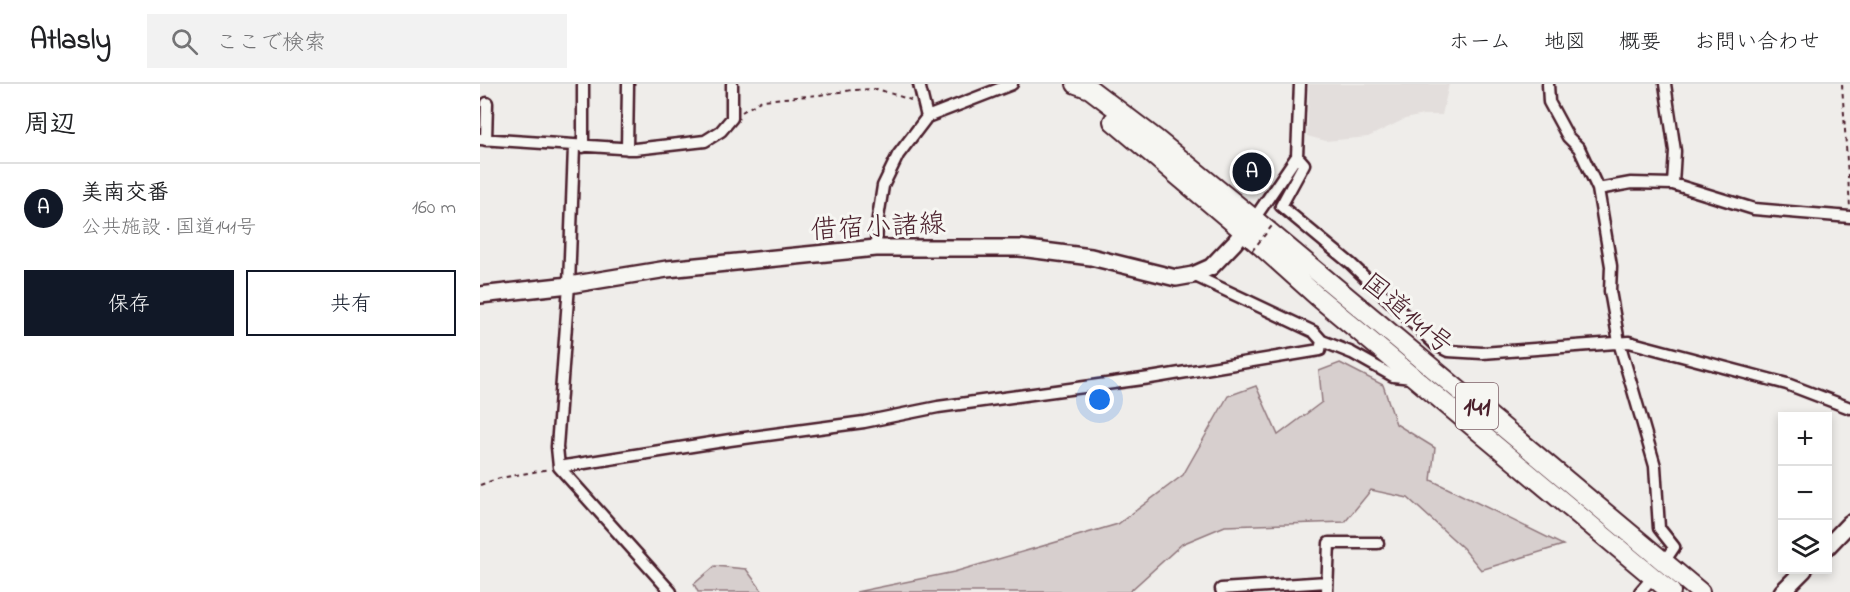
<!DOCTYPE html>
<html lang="ja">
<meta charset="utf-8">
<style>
:root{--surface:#fff;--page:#f2f2f2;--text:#202124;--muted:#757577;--line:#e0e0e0;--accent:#111827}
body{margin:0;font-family:"Indie Flower","Klee One",sans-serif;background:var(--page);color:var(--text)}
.controls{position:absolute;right:18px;bottom:18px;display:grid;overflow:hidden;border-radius:0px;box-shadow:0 3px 9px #0003}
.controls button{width:54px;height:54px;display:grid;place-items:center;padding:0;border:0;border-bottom:2px solid var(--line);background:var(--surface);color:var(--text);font:30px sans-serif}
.you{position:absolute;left:620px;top:316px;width:21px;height:21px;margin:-15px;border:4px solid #fff;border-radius:50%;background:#1a73e8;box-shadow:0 0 0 9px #1a73e833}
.badge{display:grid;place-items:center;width:39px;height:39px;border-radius:50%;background:var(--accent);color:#fff;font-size:20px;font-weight:700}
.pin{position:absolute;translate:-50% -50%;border:3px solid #fff;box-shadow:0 2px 6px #0006}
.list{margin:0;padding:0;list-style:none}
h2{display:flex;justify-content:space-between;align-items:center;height:78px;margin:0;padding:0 24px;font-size:26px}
h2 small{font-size:20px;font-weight:400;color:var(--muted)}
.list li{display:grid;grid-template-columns:39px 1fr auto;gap:18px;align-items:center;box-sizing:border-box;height:90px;padding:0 24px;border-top:2px solid var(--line)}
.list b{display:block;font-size:22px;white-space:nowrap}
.list p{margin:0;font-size:20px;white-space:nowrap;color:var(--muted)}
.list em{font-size:20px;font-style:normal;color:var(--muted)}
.actions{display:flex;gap:12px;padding:18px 24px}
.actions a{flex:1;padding:14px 0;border:2px solid var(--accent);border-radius:0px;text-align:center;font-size:21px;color:var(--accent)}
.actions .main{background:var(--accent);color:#fff}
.icon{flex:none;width:33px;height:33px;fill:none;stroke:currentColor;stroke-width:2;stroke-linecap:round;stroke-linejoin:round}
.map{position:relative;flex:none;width:1370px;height:508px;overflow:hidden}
header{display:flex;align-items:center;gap:36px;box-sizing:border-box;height:84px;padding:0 30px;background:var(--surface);border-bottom:2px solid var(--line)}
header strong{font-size:28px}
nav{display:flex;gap:33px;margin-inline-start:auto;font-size:21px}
.search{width:420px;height:54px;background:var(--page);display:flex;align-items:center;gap:15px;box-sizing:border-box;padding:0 21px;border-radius:0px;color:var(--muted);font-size:22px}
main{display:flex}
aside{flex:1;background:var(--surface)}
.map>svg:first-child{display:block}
</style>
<header>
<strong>Atlasly</strong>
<div class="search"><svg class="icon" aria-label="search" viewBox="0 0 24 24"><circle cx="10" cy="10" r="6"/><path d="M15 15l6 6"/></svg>ここで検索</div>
<nav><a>ホーム</a><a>地図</a><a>概要</a><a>お問い合わせ</a></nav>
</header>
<main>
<aside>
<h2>周辺<small></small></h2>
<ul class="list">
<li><span class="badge">A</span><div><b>美南交番</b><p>公共施設 · 国道141号</p></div><em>160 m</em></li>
</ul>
<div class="actions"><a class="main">保存</a><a>共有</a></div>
</aside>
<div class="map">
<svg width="1370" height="508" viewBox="0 0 1370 508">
<rect width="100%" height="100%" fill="#efedea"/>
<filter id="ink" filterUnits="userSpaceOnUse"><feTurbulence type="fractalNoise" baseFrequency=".0167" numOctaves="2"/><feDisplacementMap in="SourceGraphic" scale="12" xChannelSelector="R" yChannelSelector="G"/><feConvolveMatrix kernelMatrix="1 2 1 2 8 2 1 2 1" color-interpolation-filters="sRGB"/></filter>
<g filter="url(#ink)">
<!-- built -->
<path fill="#e3dedc" d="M829,0H969L962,31H943L925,35L888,53L846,57L827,52Z"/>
<!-- green -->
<path fill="#d7cfce" stroke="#90777c" stroke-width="1.5" d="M860,279L903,301L916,340L955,364L951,396L1083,461L1001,486L983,464L928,414L891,406L865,438L745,442L702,460L649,508H376L474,488L638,440L703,391L748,312L776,302L798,351L842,318L839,287Z
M235,482L266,485L283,508H218L214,500Z"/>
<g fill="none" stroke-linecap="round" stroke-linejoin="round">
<!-- minor casing -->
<g stroke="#4a1f2b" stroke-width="15">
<path id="minor" d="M103,0V63
M439,0L447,33
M1068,0L1069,18L1088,53L1099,64L1118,105L1131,182L1130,207L1139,258L1175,382L1179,444L1194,463L1184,478
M1185,0L1195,67L1193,100
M0,55L155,65L225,57L241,47L252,34V0
M6,56L7,19
M94,63L89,201L77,363L79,383L191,508
M147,65L148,0
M817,72L824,80L801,122L871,180L956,261L968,267L1002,269L1149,258L1307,300L1370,324
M1118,105L1151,99L1193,100L1274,125L1370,133
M774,135L817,72L820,0
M396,164L397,140L403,102L418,71L447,33L532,0
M842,257L872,269L913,292L932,294
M79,383L250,356L384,338L458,323L670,294L840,266L842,257L834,248L713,191
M742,508L741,505L847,498
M847,508L849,459H898
M1160,508L1173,493"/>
</g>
<!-- secondary casing -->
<g stroke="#4a1f2b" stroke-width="20">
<path id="secondary" d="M0,211L89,201L187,185L396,164H540L611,173L696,194L713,191L731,183L754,159L770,140
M1348,462L1370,439
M1302,508L1324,486"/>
</g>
<!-- trunk casing -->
<g stroke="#4a1f2b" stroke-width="22">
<path id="trunk" d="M596,0L610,5L676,55L774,135L1220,508
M633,37L781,162L838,213L1191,508"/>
</g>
<!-- path -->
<path stroke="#4a1f2b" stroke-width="2" stroke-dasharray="4.5 4.5" stroke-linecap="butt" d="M1362,0L1370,123
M262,28L282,16L339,11L373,6L397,5L431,16
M0,401L20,394L70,385"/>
<!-- minor -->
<use href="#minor" stroke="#f6f6f2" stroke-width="10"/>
<!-- secondary -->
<use href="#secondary" stroke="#f6f6f2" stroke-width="15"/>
<!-- trunk -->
<use href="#trunk" stroke="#f6f6f2" stroke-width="18"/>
<!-- path-bridge -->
<path stroke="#4a1f2b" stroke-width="2" stroke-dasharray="4.5 4.5" stroke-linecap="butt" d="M772,167L795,138"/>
</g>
</g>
<g text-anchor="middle" stroke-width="6" stroke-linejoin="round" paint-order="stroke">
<!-- shield labels -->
<rect fill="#f6f6f2" stroke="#7e6067" stroke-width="1.5" x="976" y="299" width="42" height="46" rx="4.5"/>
<g font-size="26" font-weight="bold" fill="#4a1f2b">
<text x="997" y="331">141</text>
</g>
<!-- street labels -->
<g font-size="27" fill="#4a1f2b" stroke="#f6f6f2">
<text transform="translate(398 142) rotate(-3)" y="9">借宿小諸線</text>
<text transform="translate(928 229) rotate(40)" y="9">国道141号</text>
</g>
</g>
</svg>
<div class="controls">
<button>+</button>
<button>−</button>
<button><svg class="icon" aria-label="layers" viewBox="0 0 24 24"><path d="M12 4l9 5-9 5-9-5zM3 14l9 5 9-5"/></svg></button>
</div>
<div class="you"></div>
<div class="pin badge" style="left:772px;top:88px">A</div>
</div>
</main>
